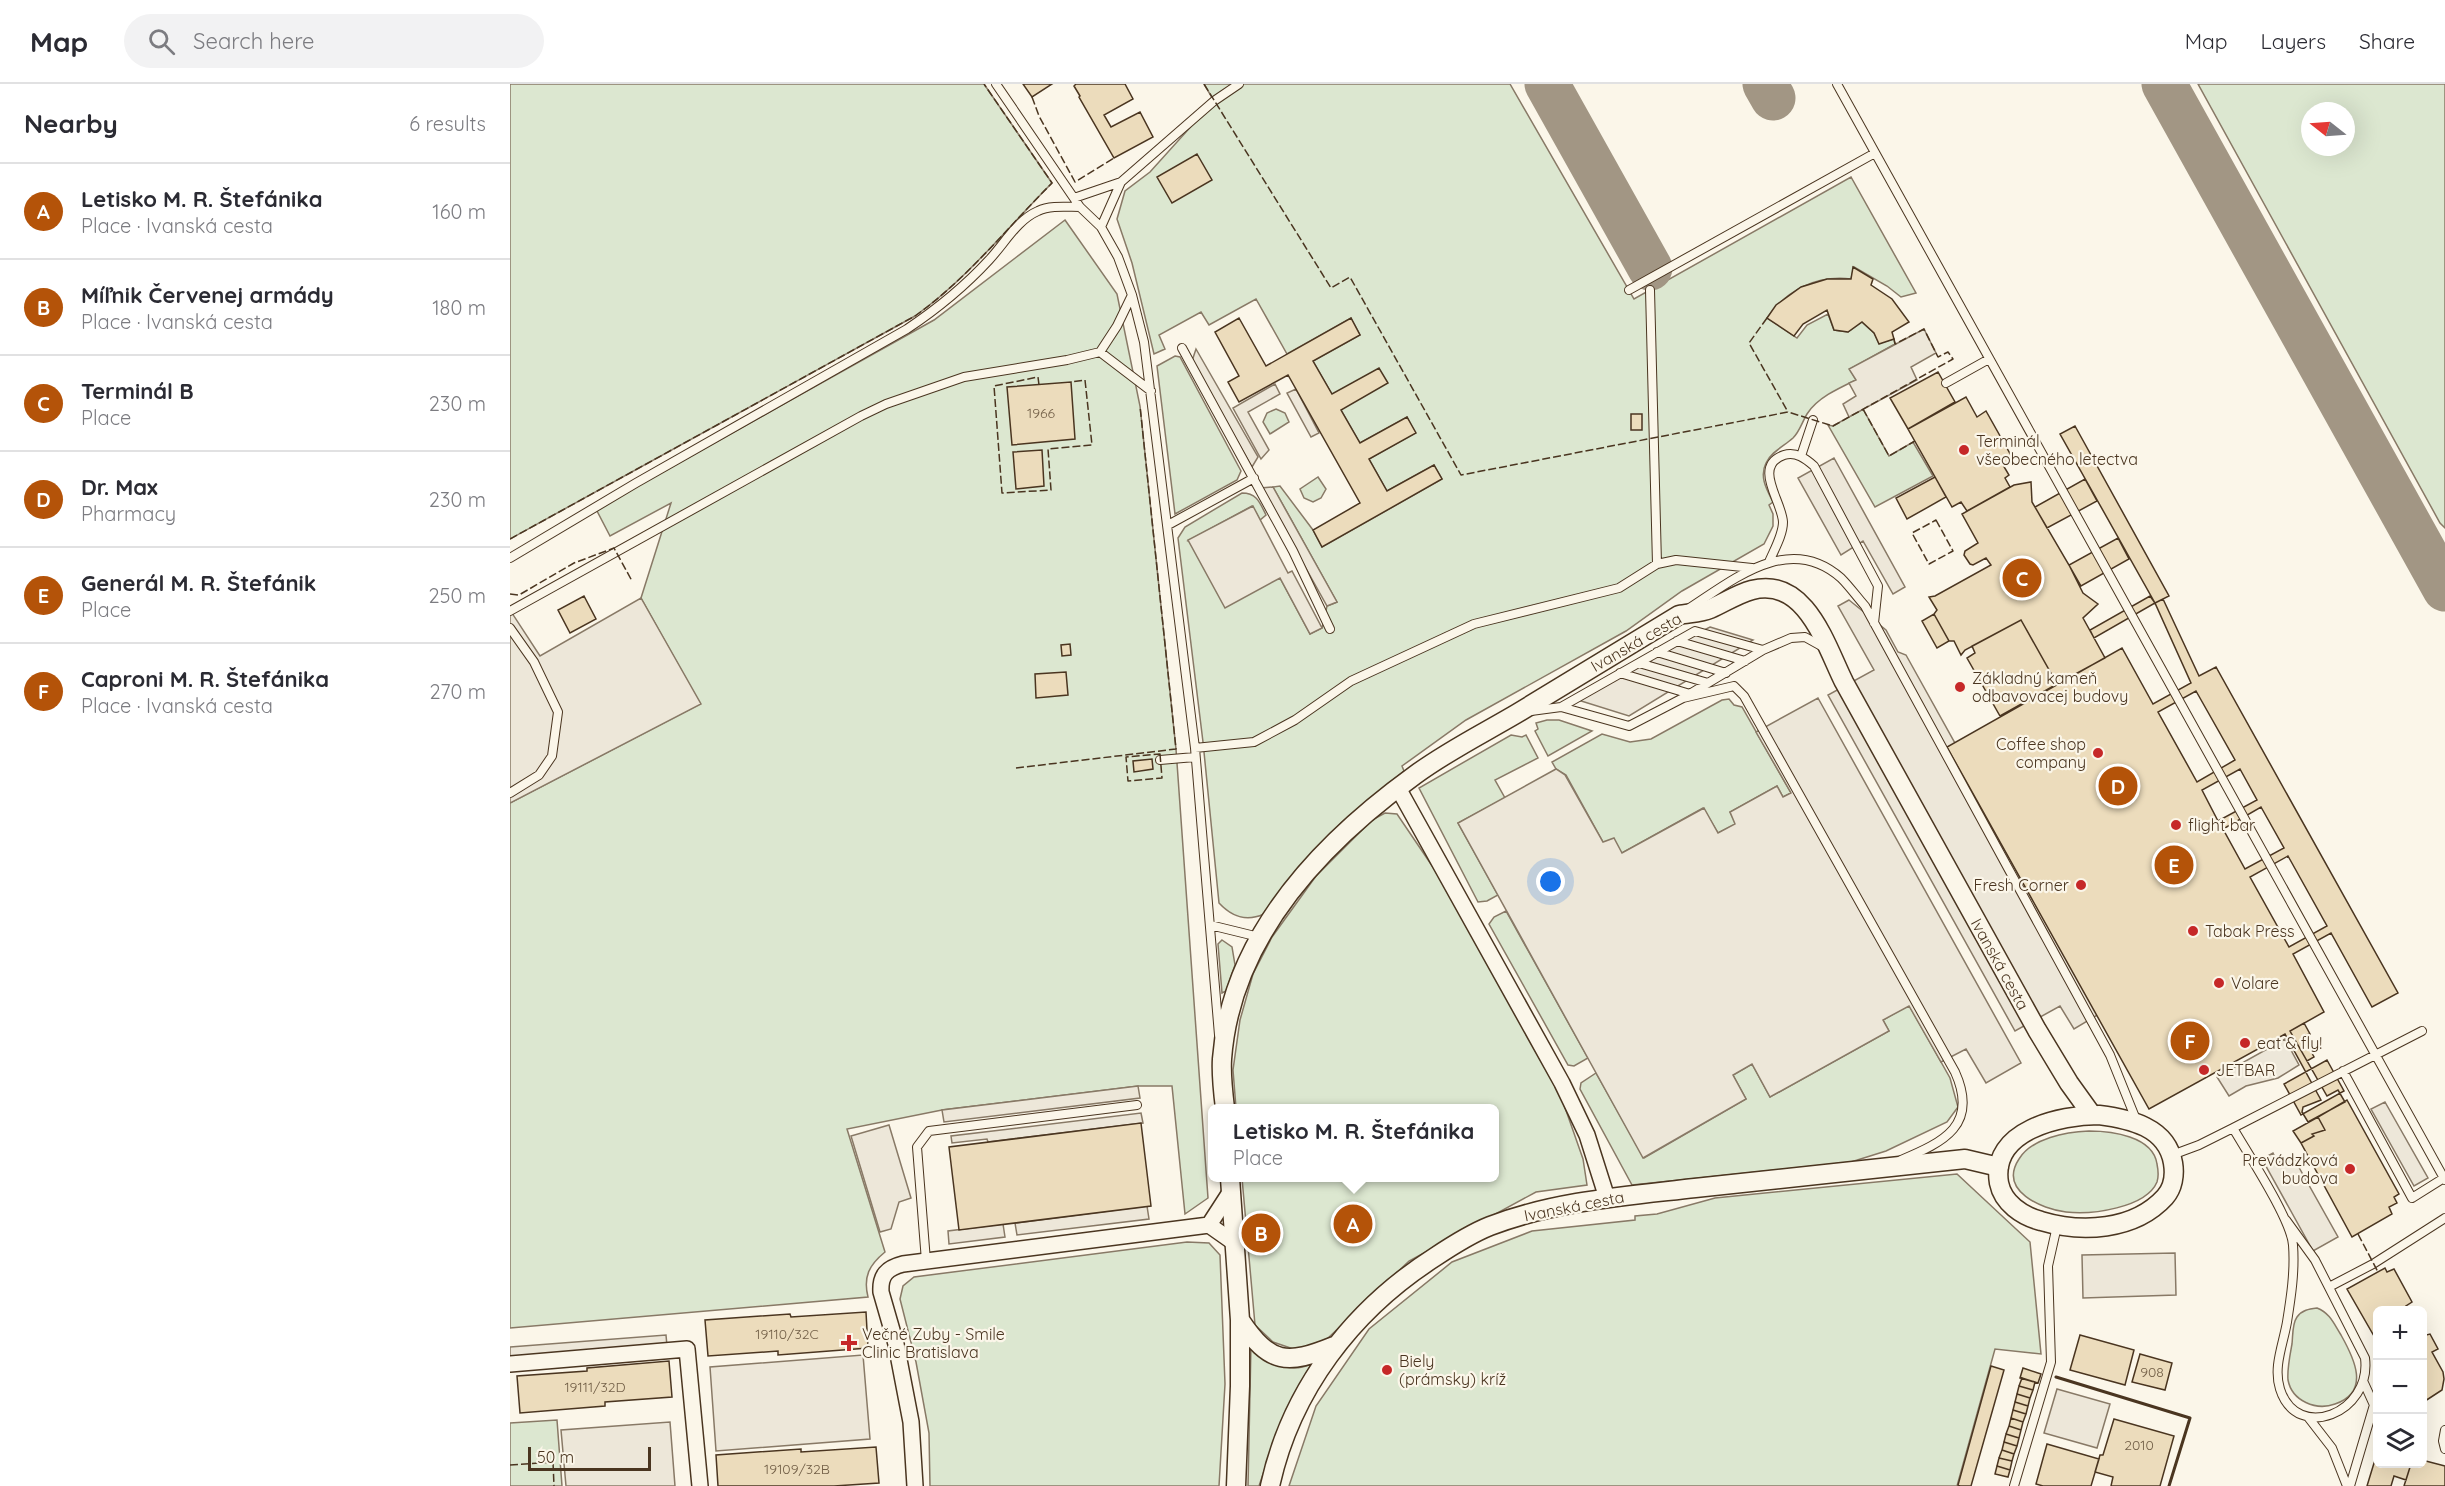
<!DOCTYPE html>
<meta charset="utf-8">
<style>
:root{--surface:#fff;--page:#f2f2f3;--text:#2b2b33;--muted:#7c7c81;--line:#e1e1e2;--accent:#b45309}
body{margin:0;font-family:Quicksand,sans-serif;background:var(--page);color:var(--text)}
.controls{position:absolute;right:18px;bottom:18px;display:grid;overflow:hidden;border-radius:9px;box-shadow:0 6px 24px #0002}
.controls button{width:54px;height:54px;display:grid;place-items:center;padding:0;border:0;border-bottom:2px solid var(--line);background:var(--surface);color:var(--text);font:30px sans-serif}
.compass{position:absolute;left:1791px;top:18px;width:54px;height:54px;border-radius:50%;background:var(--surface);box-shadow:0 6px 24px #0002;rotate:287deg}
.scale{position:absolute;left:18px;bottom:15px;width:123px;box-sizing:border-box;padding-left:6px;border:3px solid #4a3520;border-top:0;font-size:16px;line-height:21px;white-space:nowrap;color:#4a3520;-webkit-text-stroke:4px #fbf6e9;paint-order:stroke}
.you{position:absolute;left:1041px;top:798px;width:21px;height:21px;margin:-15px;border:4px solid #fff;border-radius:50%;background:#1a73e8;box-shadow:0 0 0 9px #1a73e833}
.badge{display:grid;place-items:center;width:39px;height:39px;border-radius:50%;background:var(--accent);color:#fff;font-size:20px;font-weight:700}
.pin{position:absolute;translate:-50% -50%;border:3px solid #fff;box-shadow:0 2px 6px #0006}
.popup{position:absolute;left:698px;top:1020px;width:291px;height:78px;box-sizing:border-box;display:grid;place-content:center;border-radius:9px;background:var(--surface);filter:drop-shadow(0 2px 4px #0005);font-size:20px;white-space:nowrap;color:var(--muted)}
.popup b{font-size:22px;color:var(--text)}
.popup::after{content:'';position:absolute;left:50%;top:100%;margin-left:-12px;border:12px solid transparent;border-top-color:var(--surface)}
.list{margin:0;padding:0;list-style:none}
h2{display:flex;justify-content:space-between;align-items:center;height:78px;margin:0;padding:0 24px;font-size:26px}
h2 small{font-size:20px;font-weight:400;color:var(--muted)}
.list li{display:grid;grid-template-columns:39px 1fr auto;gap:18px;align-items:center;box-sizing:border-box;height:96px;padding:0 24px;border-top:2px solid var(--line)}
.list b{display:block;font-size:22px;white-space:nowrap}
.list p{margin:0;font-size:20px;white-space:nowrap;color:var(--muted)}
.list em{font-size:20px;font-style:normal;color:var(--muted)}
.icon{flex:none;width:33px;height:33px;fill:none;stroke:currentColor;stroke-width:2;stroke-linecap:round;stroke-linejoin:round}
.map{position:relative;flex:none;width:1935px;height:1402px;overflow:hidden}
header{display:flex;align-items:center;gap:36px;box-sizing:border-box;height:84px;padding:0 30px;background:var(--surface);border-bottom:2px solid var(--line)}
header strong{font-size:28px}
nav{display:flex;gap:33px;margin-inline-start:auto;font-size:21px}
.search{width:420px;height:54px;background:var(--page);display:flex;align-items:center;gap:15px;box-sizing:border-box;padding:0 21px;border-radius:33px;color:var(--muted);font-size:22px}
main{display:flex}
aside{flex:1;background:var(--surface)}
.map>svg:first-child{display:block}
</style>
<header>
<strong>Map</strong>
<div class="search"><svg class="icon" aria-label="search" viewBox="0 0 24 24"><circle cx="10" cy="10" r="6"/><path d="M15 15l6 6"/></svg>Search here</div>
<nav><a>Map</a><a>Layers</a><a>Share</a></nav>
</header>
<main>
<aside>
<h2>Nearby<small>6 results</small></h2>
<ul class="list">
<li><span class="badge">A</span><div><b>Letisko M. R. Štefánika</b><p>Place · Ivanská cesta</p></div><em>160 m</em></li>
<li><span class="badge">B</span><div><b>Míľnik Červenej armády</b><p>Place · Ivanská cesta</p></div><em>180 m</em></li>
<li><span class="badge">C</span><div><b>Terminál B</b><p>Place</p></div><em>230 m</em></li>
<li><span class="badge">D</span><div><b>Dr. Max</b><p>Pharmacy</p></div><em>230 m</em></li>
<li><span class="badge">E</span><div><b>Generál M. R. Štefánik</b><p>Place</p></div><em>250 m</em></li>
<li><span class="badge">F</span><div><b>Caproni M. R. Štefánika</b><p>Place · Ivanská cesta</p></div><em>270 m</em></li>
</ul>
</aside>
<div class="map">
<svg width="1935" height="1402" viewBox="0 0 1935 1402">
<rect width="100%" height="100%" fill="#fbf6e9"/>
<!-- green -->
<path fill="#dce7d0" stroke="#887966" stroke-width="1.5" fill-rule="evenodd" d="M0,0H474L542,99C497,144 457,195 405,232L0,455Z
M694,0H1000L1124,215L1341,93L1406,209L1391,213L1377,202L1344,183L1341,195C1306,191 1277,206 1257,234L1287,254L1297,241L1318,230L1324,246L1338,248L1352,238L1364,249L1369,259L1384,255L1385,260L1340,285L1346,296C1329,304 1307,314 1297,330C1292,338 1290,347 1283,354C1274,362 1261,368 1256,379C1249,393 1257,406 1263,418L1259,421L1263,430V442L1254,460L1172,507L1116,547L956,636L892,682L894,687L832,738L803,768L754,830C736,838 722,833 709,819L693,658L668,454L675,443L732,409C747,409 750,419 756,431L750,436L742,422L678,457L770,494L800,550L812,544L817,522L827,518L763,403L770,402L803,446L812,463L932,395L924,381L877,407L859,375L905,349L897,333L850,359L803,277L850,251L841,234L777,270L746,215L699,241L691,228L649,251L655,265L644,270L622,179L607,135L615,107L640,88L704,17Z
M1688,0H1935V444L1930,439ZM1800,27H1836V63H1800Z
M555,136L607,210L630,322L666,665L698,1114L675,1130L662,1002H628L432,1026L337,1045L375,1168C359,1181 353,1193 358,1213L0,1244V719L190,620L131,514L161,419L100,452L86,425L424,236Z
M665,272L670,273L731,387L727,396L665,430L647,282Z
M766,325L775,329L779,338L760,350L753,338L757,329Z
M1353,325L1379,372L1403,358L1423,392L1365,423L1318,341L1323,342Z
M808,393L816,405L811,414L803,418L794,414L790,405Z
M1219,615L1224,621L1232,623L1281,709L1273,713L1267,702L1220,728L1226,740L1208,749L1193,724L1112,769L1093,758L1056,691L1046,685L1042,678L1092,650L1120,658L1141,655L1212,616Z
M1037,636H1049L1082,647L1038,672L1025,647L1028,645L1026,639Z
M1001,651L1012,653L1016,651L1028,674L985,696L995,714L948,739L988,811L977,817L968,818L909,704Z
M875,729L887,730L929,792L1052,1015L1073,1075L1077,1101L1026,1108L899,1177L816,1256L792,1268L763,1258L745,1241L732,1094H984V1024H726L723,986L730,936L743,890L762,853L806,792L862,736Z
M996,827L1078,974L1064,982L1058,981L979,840L984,833Z
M712,856L722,863L725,881L716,907L712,909L708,860Z
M1399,921L1440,994L1448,1023L1437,1038L1376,1067L1341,1078L1122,1101L1070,1005L1071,999L1086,989L1134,1074L1236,1015L1223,991L1242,980L1260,1013L1379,947L1373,936Z
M1579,1047C1601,1047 1643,1052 1647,1080C1648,1085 1649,1092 1647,1098C1636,1124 1581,1131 1556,1128C1532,1125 1488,1107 1509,1075C1522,1054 1556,1048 1579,1047Z
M1447,1090L1520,1158L1531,1270L1485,1265L1447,1402H779L806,1322L859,1245L942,1178L1022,1147L1125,1136V1132L1147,1130L1205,1114Z
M677,1158L699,1159L710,1171L715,1300L709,1402H420L419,1349L406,1278L390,1215L393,1202L404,1193Z
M1807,1224C1820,1229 1824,1240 1831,1251C1844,1274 1861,1308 1825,1320C1806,1327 1782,1317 1778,1296C1777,1285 1780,1271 1782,1260C1783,1251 1782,1240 1787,1233C1792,1226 1799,1225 1807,1224Z
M741,1261C758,1277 777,1291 801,1280L769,1343L749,1402H738Z
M47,1336L52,1402H0V1339Z"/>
<!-- parking -->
<path fill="#ede7d9" stroke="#887966" stroke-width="1.5" d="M1414,245L1426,269L1401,283L1407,296L1339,333L1333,320L1346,312L1339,299L1346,296L1339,285Z
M686,265L748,373L742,383L682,277Z
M765,300L770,310L738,328L759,366L751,375L723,324Z
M786,305L809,349L801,353L777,309Z
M1324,374L1395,503L1383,510L1353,457L1331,471L1288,394Z
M763,403L827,518L817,522L751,404Z
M743,422L778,489L782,487L812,544L800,550L770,494L715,524L678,456Z
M131,514L191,620L0,719V526L30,572Z
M1339,516L1376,546L1388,568L1396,571L1594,927L1564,945L1550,922L1505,947L1318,611L1364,586L1328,522Z
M1200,543L1243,556L1119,632L1068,616L1121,583Z
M1308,614L1511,979L1476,999L1456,965L1431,978L1399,922L1373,936L1379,947L1260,1013L1242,980L1223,991L1236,1015L1133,1074L948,739L1046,685L1055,691L1093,758L1104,754L1112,769L1194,724L1208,749L1225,740L1220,728L1267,702L1273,713L1281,709L1246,648Z
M1775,955L1789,981L1768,994L1736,1002L1719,1012L1707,993Z
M628,1002L630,1014L434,1038L432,1026Z
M1875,1018L1918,1094L1904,1102L1861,1025Z
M631,1029L633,1039L478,1058L477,1055L442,1059L441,1052Z
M379,1041L401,1114L389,1118L381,1145L370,1148L341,1052Z
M1763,1069L1768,1079L1782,1071L1828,1153L1803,1167L1752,1075Z
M637,1122L639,1135L507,1151L505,1139Z
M493,1140L495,1153L439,1160L438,1147Z
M1665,1169L1666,1211L1573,1214L1572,1171Z
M156,1251L157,1262L0,1274V1263Z
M353,1271L360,1355L206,1367L200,1283Z
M1547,1305L1600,1320L1587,1364L1534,1349Z
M160,1338L165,1402H56L51,1346Z"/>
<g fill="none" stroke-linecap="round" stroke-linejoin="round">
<!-- taxiway -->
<path stroke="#a29684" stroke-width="45" d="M1037,0L1140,184
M1255,0L1263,14
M1654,0L1935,505"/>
</g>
<!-- building -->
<path fill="#ecdcbc" stroke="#4a3520" stroke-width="1.5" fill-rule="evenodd" d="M513,0H542L522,13Z
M566,0H615L623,15L594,31L601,43L630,28L643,53L604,74L569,13L570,12L564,2Z
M687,70L702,96L662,119L647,93Z
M1343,183L1363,195L1361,201L1382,215L1399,238L1382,248L1384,255L1369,260L1364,249L1352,238L1338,248L1324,246L1317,226L1293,240L1284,252L1257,234L1266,221L1291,203L1317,195H1341Z
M729,234L756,282L841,234L850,251L803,277L822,310L869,284L878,299L831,326L850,359L897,333L906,349L859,375L877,407L924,381L932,395L812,463L803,446L850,419L778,291L729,318L718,298L729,292L705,248Z
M1428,288L1445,318L1398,345L1380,314Z
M561,298L565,355L502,361L497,303Z
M1456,313L1467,333L1476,327L1503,375L1493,381L1499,391L1495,394L1500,403L1457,427L1451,418L1442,423L1398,345Z
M1121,330H1132V346H1121Z
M1565,342L1659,512L1645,519L1550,350Z
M532,366L534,402L506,405L503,368Z
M1425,393L1436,413L1397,435L1386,414Z
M1575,395L1587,417L1537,444L1525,423Z
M1521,398L1522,418L1559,481L1573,509L1588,520L1573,534L1595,574L1547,600L1511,536L1455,566L1451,571L1444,557H1439L1424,530L1427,526L1419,513L1425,512L1481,481L1476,474L1463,481L1460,480L1454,471L1455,467L1468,459L1452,430L1504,401Z
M1608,454L1619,475L1571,502L1559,481Z
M74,512L86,535L60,549L48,526Z
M1640,512L1645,519L1584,554L1580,546Z
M1653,515L1689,592L1706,583L1888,909L1862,923L1821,849L1783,870L1814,928L1780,947L1817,1012L1828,1006L1835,1018L1798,1038L1792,1028L1793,1023L1811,1016L1775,950L1639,1025L1437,663L1612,564L1643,620L1681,599L1645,519ZM1686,607L1725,676L1687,698L1648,628ZM1730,685L1747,716L1708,737L1692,706ZM1751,723L1774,764L1735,785L1713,745ZM1778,772L1817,842L1779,863L1740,793Z
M1424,530L1439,557L1427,564L1412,537Z
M1511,536L1547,600L1490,632L1457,574L1465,569L1462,562Z
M560,560L561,571L552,572L551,561Z
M556,588L558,611L526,614L525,590Z
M642,675L643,685L624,688L623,677Z
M1794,939L1800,950L1796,951L1802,962L1799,963L1804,973L1797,977L1780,947Z
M1817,976L1834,1007L1791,1031L1774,1000Z
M1837,1016L1889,1110L1884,1113L1887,1119L1879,1123L1882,1130L1842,1153L1791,1059L1804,1052L1802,1050L1815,1046L1808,1033Z
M1808,1033L1815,1046L1802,1050L1804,1052L1791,1059L1783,1047Z
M631,1039L641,1122L449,1146L439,1063Z
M1875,1184L1877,1188L1884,1185L1902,1218L1896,1222L1899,1226H1868V1259L1837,1205Z
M356,1228L358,1264L268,1271V1267L198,1272L195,1236L280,1230L281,1233Z
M1920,1250L1928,1265L1922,1268L1933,1288L1934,1295L1932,1306L1912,1319V1252Z
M1570,1251L1624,1266L1615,1301L1560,1286Z
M1630,1270L1662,1279L1655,1306L1622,1298Z
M159,1277L162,1313L95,1318V1322L10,1329L7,1292L77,1287V1284Z
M1481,1282L1494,1286L1461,1402H1450L1448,1401Z
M1513,1284L1531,1290L1528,1299L1510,1294Z
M1512,1294L1525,1298L1523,1306L1509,1302Z
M1509,1302L1523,1306L1520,1314L1507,1310Z
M1507,1310L1520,1314L1518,1322L1505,1318Z
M1505,1318L1518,1322L1516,1330L1503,1326Z
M1503,1326L1516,1330L1513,1338L1501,1334Z
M1501,1334L1513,1338L1511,1346L1499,1342Z
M1604,1335L1664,1352L1650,1402H1601L1603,1393L1585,1388L1590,1371H1593Z
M1499,1342L1511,1346L1509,1354L1496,1350Z
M1496,1350L1509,1354L1507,1362L1494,1358Z
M1494,1358L1507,1362L1504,1370L1492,1366Z
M1537,1360L1589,1375L1581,1402H1533L1526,1400Z
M366,1363L369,1399L324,1402H208L206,1371L291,1365V1368Z
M1492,1366L1504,1370L1502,1377L1489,1374Z
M1868,1366V1380H1901L1896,1396L1884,1392L1881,1402H1857Z
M1489,1374L1502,1377L1500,1386L1487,1382Z
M1912,1376L1935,1382V1402H1894L1901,1380H1912Z
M1487,1382L1500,1386L1498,1393L1485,1390Z"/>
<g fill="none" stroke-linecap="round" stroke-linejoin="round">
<!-- service casing -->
<g stroke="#4a3520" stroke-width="10">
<path id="service" d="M486,0L570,123L591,143L608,173L622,211
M1327,0L1935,1096
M611,98L704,17L729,0
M564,114L611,98L591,143
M1119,206L1365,69
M1140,206L1147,480
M672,264L783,467L820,545
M590,268L607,242L622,211L634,258L685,664L709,951
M1436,299L1479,275
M1291,372L1303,336
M658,441L744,394
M0,474L126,399L397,245C427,225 455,202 479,176C495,159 507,136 528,127C540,121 557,123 570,123
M1259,478C1264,466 1273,451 1273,438C1272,417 1242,382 1274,371C1286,367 1296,375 1304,382L1368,502L1364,539
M1178,525C1223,496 1279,448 1331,494C1340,503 1347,513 1355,522L1600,971L1627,1038
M0,527L351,332L376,320L454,293L557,276L590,268L641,307
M0,544L24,578L48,628L42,672L29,691L0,709
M1167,557L1235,577
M1147,568L1216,589
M1129,579L1198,599
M1110,589L1180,610
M1173,614L1224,602L1234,612L1445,988C1469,1041 1434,1058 1391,1076
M1051,623L1185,547L1253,566
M1021,627L1051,623L1119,642L1173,614L1253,566L1281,554L1295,553L1313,563
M685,664L744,658L785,636L841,597L964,540L1109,504L1147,480L1166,476L1242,484
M650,676L685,673
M700,841L749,853
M1833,987L1902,1114L1934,1094
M1723,1044L1912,947
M1662,1071L1689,1061L1723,1044C1738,1070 1781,1135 1783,1161C1785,1187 1781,1213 1777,1238C1773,1261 1763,1283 1770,1305C1787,1359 1862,1329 1855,1274L1805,1176L1776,1136
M416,1177L407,1063L419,1047L627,1021
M1819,1203L1863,1180L1935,1134
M1798,1333L1822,1364L1837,1402
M1935,1346L1933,1357L1935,1365
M1504,1402L1541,1278L1538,1182L1547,1142
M1840,1402L1864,1321L1854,1299"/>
</g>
<!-- minor casing -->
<g stroke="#4a3520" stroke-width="18">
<path id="minor" d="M888,704L1052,999L1077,1051L1097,1114
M699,1141L721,1107
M0,1280L177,1265L190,1402
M405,1402L401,1338L386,1260L371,1208C370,1191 377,1184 393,1180L699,1141L726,1160"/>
</g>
<!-- tertiary casing -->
<g stroke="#4a3520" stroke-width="21">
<path id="tertiary" d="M715,1024C713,1008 711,991 712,975C721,853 811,759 905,691C936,668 972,650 1006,630C1060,597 1114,564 1169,531C1179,529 1191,529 1200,525C1214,519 1227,510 1242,506C1296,492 1316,562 1334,598L1527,946L1559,999L1582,1031
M1589,1031C1620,1035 1657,1043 1663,1079C1665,1091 1663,1104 1655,1113C1624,1147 1571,1149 1531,1137C1512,1132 1493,1119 1489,1099C1480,1046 1551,1031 1589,1031Z
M720,1094L730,1236V1302L726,1402
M730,1236C760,1281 777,1281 824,1262
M760,1402C781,1306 842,1226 925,1173C943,1161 960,1150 980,1142C1045,1117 1116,1112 1185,1104C1275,1094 1365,1085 1455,1075L1489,1083"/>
</g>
<!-- service -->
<use href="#service" stroke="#fbf6e9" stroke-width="8"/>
<!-- minor -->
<use href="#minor" stroke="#fbf6e9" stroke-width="15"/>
<!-- tertiary -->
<use href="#tertiary" stroke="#fbf6e9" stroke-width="18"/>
<!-- fence -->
<path stroke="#4a3520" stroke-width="1.5" stroke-dasharray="8 3" stroke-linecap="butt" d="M694,0L821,204L840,193L951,391L1278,328L1323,342L1443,275L1438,268L1428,273L1414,245L1385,260L1384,255
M522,13L529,32L565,98L604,74
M1257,234L1239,259L1278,328
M529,301L528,293L484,302L492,409L541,406L538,365L582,361L575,296L561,298
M1353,325L1379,372L1405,357
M1426,436L1443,467L1419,480L1402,449Z
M0,455L405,232C457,195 497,144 542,99L474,0
M0,510L9,511L64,479L104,464L122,497
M650,670L652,694L618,697L616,673Z
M506,684L666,665L630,322
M1848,1150L1868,1188
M0,1381L43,1378L44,1402"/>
<!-- wall -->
<path stroke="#4a3520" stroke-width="3" d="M1546,1293L1680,1334L1659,1402"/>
</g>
<!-- markers -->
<g fill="#c62828" stroke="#fbf6e9" stroke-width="2">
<circle cx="1454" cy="366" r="6"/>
<circle cx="1450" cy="603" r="6"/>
<circle cx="1588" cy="669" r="6"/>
<circle cx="1666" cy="741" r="6"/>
<circle cx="1571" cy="801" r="6"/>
<circle cx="1683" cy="847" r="6"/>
<circle cx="1709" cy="899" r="6"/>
<circle cx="1735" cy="959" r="6"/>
<circle cx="1694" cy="986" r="6"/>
<circle cx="1840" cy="1085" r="6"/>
<path d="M336 1250h6v6h6v6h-6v6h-6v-6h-6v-6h6z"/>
<circle cx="877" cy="1286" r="6"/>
</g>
<g text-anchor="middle" stroke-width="4.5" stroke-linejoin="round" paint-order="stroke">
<!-- number labels -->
<g font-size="14" fill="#725f47">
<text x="531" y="334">1966</text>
<text x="277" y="1255">19110/32C</text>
<text x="1642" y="1293">908</text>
<text x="85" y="1308">19111/32D</text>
<text x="1629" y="1366">2010</text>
<text x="287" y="1390">19109/32B</text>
</g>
<!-- poi labels -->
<g font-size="16" fill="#4a3520" stroke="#fbf6e9" text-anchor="start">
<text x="1466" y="363">Terminál<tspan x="1466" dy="18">všeobecného letectva</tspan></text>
<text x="1462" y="600">Základný kameň<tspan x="1462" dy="18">odbavovacej budovy</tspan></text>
<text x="1576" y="666" text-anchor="end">Coffee shop<tspan x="1576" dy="18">company</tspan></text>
<text x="1678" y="747">flight bar</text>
<text x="1559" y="807" text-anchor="end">Fresh Corner</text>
<text x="1695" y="853">Tabak Press</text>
<text x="1721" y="905">Volare</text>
<text x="1747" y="965">eat &amp; fly!</text>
<text x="1706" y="992">JETBAR</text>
<text x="1828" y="1082" text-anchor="end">Prevádzková<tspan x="1828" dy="18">budova</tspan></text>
<text x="352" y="1256">Večné Zuby - Smile<tspan x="352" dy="18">Clinic Bratislava</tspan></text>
<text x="889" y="1283">Biely<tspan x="889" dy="18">(prámsky) kríž</tspan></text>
</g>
<!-- street labels -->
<g font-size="16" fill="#4a3520" stroke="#fbf6e9">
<text transform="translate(1126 558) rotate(-30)" y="6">Ivanská cesta</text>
<text transform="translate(1490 880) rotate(61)" y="6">Ivanská cesta</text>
<text transform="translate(1064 1122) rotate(-11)" y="6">Ivanská cesta</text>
</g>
</g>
</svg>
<div class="controls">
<button>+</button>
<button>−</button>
<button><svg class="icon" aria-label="layers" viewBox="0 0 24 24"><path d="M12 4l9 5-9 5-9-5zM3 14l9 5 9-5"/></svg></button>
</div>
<svg class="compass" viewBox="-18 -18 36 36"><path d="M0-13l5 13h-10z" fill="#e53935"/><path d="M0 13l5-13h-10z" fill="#7c7c81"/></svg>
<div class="scale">50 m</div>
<div class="you"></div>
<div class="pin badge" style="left:843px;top:1140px">A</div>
<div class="popup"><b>Letisko M. R. Štefánika</b>Place</div>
<div class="pin badge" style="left:751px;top:1149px">B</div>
<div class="pin badge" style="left:1512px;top:494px">C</div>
<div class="pin badge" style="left:1608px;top:702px">D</div>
<div class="pin badge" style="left:1664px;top:781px">E</div>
<div class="pin badge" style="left:1680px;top:957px">F</div>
</div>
</main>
